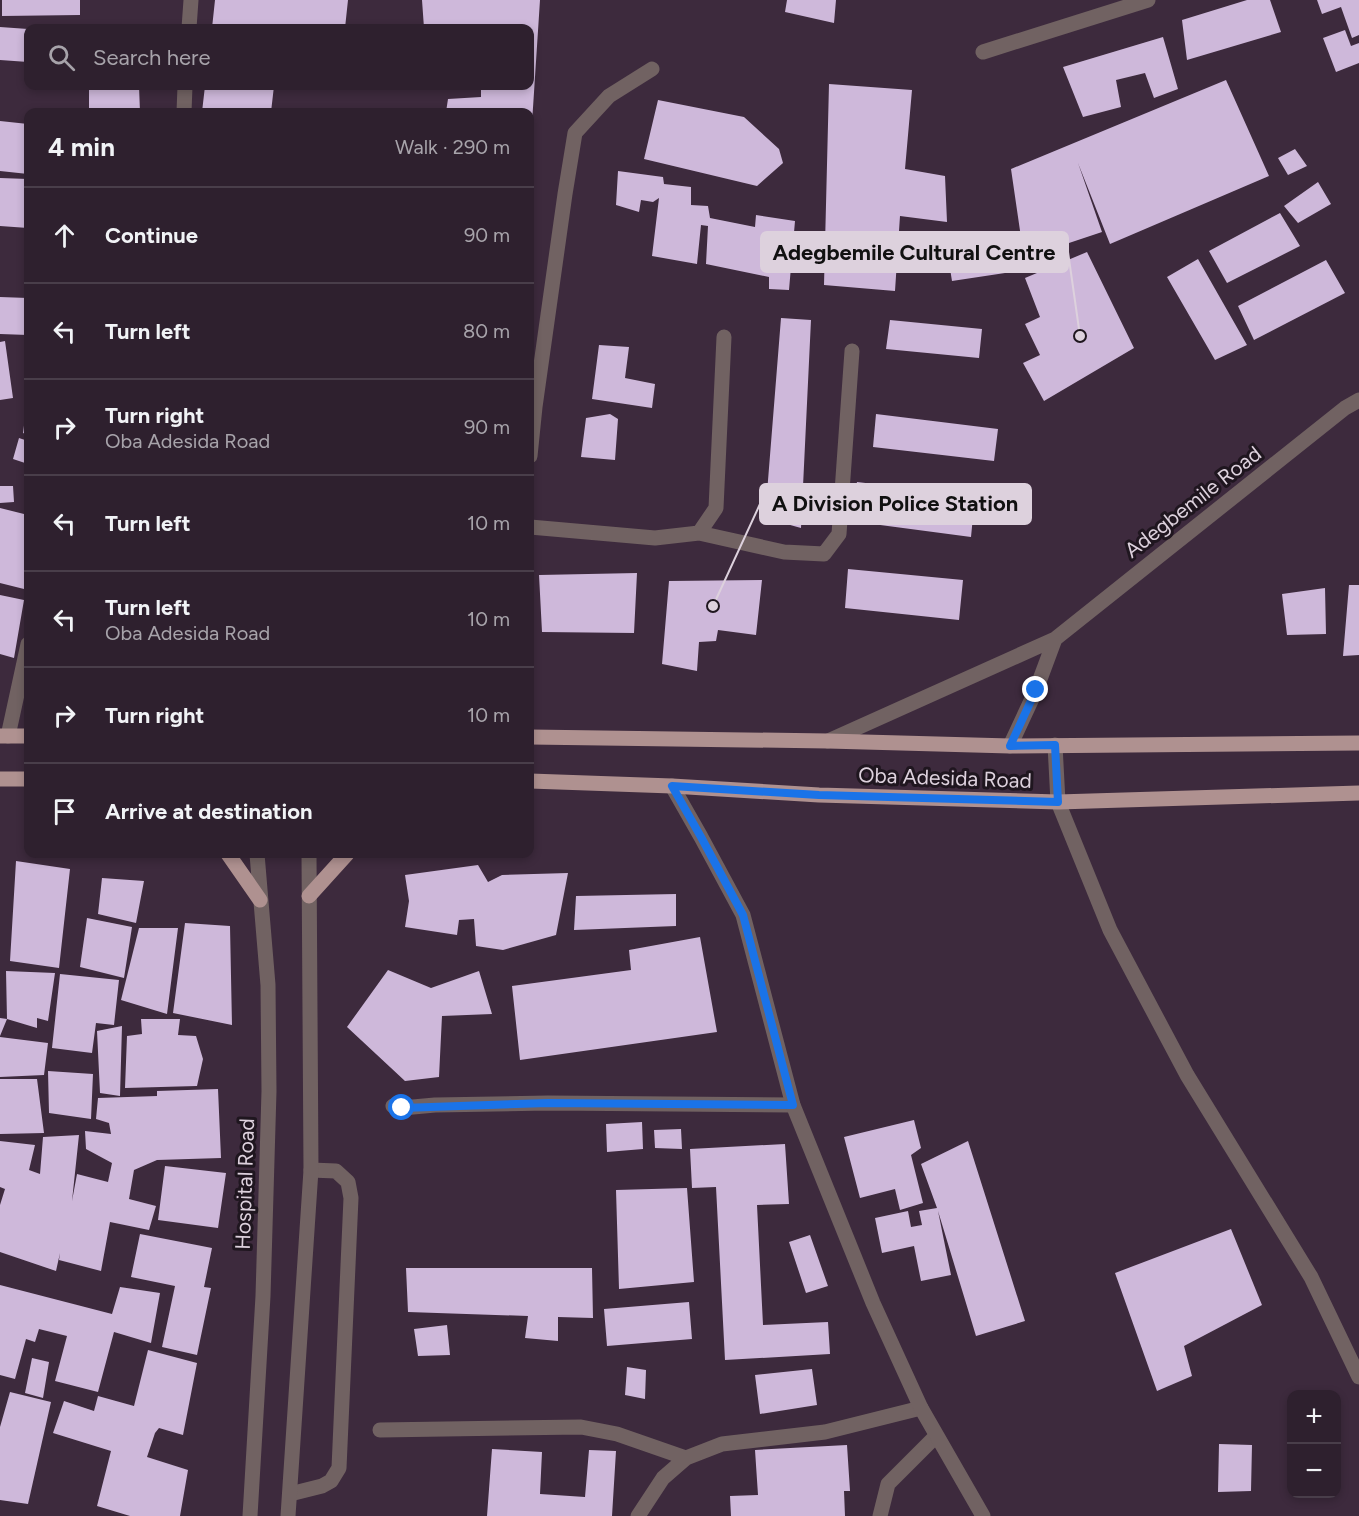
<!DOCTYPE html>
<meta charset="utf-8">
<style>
:root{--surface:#2e202e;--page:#3a2d3a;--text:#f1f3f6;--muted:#a7a3aa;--line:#493e4a}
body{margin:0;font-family:Figtree,sans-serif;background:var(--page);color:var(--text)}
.controls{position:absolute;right:18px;bottom:18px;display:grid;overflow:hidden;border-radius:12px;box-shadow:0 3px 9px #0003}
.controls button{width:54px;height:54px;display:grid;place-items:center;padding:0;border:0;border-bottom:2px solid var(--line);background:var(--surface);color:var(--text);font:30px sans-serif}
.stop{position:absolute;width:18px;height:18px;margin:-14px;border:4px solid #1a73e8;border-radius:50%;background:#fff}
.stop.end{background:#1a73e8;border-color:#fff;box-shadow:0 2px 6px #0008}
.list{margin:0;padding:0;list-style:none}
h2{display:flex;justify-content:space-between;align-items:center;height:78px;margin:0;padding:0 24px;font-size:26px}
h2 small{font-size:20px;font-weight:400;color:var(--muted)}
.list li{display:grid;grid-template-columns:39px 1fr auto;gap:18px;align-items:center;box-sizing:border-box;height:96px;padding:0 24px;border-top:2px solid var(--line)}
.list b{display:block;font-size:22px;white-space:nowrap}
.list p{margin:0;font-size:20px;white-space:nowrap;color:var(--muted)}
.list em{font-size:20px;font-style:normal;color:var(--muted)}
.icon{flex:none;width:33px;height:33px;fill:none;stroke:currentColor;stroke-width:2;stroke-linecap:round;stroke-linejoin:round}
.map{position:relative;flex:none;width:1359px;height:1516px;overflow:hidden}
.search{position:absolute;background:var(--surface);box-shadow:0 3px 9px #0003;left:24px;top:24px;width:510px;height:66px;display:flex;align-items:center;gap:15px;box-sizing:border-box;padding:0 21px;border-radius:12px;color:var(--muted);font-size:22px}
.panel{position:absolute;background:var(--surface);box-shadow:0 3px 9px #0003;left:24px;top:108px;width:510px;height:750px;border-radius:12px}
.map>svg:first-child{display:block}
</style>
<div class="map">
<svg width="1359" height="1516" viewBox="0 0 1359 1516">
<rect width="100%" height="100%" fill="#3d2a3d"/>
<!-- building -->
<path fill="#ceb8da" d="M2,0H80V15L2,16Z
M215,0H348L345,28H212Z
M422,0H540L532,123H530V112H446L448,99L481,97V86H530V28H424Z
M787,0H836L834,23L785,12Z
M1247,0H1270L1281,32L1187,60L1182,20Z
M1317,0H1359V35L1352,38L1341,7L1322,14Z
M0,27L28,29V62L0,60Z
M1345,30L1351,46L1359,43V63L1336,72L1323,38Z
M1163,37L1178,89L1154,98L1145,73L1116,80L1121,107L1083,117L1063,67Z
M1226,80L1269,176L1110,244L1078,163L1102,232L1024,258L1011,169Z
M829,84L912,90L905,169L945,176L947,222L900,216L895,291L824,285Z
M89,86H139L140,112H89Z
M205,86H274L271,112H202Z
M658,100L744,117L779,149L783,163L757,186L644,159Z
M0,121L28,124V174L0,171Z
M1295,149L1307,166L1288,175L1278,158Z
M618,171L663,177L664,184L691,187V205L708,206L710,218L755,227L756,215L795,221L789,290L769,289V277L706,264L708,226L701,225L697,264L652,256L659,198L653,202L641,200L639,212L616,205Z
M0,178L28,179V228L0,226Z
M1318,182L1331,204L1298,223L1284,206Z
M1280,213L1300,246L1227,283L1209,251Z
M1000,242L1005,273L952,281L947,250Z
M1087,252L1134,348L1044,401L1023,363L1040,355L1025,324L1040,317L1025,278Z
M1198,259L1247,345L1215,360L1167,277Z
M1326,260L1345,293L1254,340L1238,306Z
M0,297L28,298V335L0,334Z
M781,318L811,320L801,528L765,518Z
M890,320L982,329L979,358L886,349Z
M5,341L13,398L0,400V342Z
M599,345L629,347L625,378L655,384L652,408L592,399Z
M27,403H28V435L23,433Z
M610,414L618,419L615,460L581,457L586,418Z
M876,414L998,429L994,461L873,447Z
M19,438L28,441V464L13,459Z
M857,482L975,496L971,537L850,521Z
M0,486H13L14,502L0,503Z
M0,508L28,515V573L24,589L0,583Z
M848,569L963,580L959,620L845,608Z
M637,573L634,633L542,632L539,575Z
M762,580L756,635L718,630L716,641L699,642L697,671L662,664L669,581Z
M1349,585H1359V655L1343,656Z
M1325,588L1326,634L1287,635L1282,594Z
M0,595L24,600L14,658L0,654Z
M16,861L70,869L59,968L10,961Z
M478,865L488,882L502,875L568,873L556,935L503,950L476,946L474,919L459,920L457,935L405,927L409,901L405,875Z
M102,878L144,881L136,923L98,914Z
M676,894V926L574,930L576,896Z
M87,918L132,927L124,978L80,967Z
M185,923L230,926L232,1025L173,1013Z
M139,928H178L167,1014L121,1000Z
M700,937L717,1032L520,1060L512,986L631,970L629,950Z
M388,970L431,988L479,971L492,1014L442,1016L439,1077L405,1081L347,1027Z
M6,971L55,973L48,1021L37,1018V1028L7,1019Z
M60,974L119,980L114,1025L96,1023L92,1053L52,1048Z
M0,1018L7,1019L0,1036Z
M141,1019H180L178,1035L196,1036L203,1059L197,1086L125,1088L127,1036L142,1034Z
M122,1026L120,1096L100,1093L97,1031Z
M0,1037L48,1043L44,1075L0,1077Z
M48,1071L93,1074L91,1119L49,1113Z
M0,1079H37L44,1133L0,1134Z
M218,1089L221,1158L157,1160L134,1170L129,1199L156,1206L149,1230L110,1222L101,1271L59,1260L60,1253L56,1271L0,1252V1205L5,1189L0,1187V1141L35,1145L29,1170L40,1174L43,1137L79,1135L72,1201L77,1174L108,1182L112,1163L86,1149L85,1131L111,1134L109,1123L96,1119L98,1098L157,1096V1091Z
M914,1120L921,1148L911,1155L923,1203L900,1210L895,1189L860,1198L844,1137Z
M642,1122L643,1149L607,1152L606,1124Z
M681,1129L682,1149L655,1148L654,1130Z
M968,1141L1025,1321L976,1336L938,1211L951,1275L921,1281L914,1246L882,1253L875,1218L908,1211L911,1227L922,1225L919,1211L937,1208L921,1164Z
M785,1144L789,1204L757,1205L763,1325L828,1322L830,1354L725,1360L716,1187L692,1188L690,1149Z
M165,1166L226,1173L218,1228L158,1220Z
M687,1188L694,1282L619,1289L616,1190Z
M1231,1229L1262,1305L1184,1346L1192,1376L1157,1391L1115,1273Z
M140,1234L212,1248L204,1287L211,1288L197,1355L162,1347L175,1286L131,1277Z
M810,1235L828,1286L806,1293L789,1242Z
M406,1268H592L593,1318L558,1317V1341L525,1338L528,1316L408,1312Z
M0,1285L112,1314L120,1287L160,1293L151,1343L114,1332L98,1392L55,1381L67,1336L39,1329L35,1342L26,1339L15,1379L0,1375Z
M689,1302L692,1339L607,1346L604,1309Z
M447,1325L450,1355L418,1356L414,1329Z
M148,1350L197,1363L183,1435L159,1428L155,1433L147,1457L188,1470L180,1516H130L97,1506L111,1451L53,1433L64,1401L94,1411L98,1396L134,1406Z
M32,1358L49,1362L43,1398L25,1393Z
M627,1367L646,1370L645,1399L625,1395Z
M812,1369L817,1405L760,1414L755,1375Z
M10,1392L51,1402L28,1504L0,1500V1427Z
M1219,1444L1252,1445L1251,1491L1218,1492Z
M847,1445L850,1491H844L845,1516H731L730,1496L758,1495L755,1450Z
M492,1449L542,1452L540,1494L585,1497L589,1450L616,1451L612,1516H487Z"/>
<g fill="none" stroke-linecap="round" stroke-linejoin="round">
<!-- service -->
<path stroke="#716262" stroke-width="15" d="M530,527L655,538L699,533L716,508L724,337
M699,533L784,552L824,554L839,534L852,351
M393,1106L402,1108L435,1105L548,1103L793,1105
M290,1494L322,1486L331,1481L339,1468L351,1198L348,1182L336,1171L311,1170"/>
<!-- minor -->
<path stroke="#716262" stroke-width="15" d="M189,28L191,0
M983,52L1148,0
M184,112L185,86
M530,456L535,407L565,194L575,133L609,96L652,69
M8,736L28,644
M1055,745L1058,802L1110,930L1187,1075L1311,1277L1359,1377
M380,1430L581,1427L617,1434L686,1458
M638,1516L663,1478L686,1458L722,1444L825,1432L921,1408
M880,1516L888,1484L936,1436"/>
<!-- tertiary -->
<path stroke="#716262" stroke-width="15" d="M828,741L1055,639L1345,408L1359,400
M1010,746L1036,690L1055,639
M672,786L701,837L743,915L793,1105L873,1303L921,1408L983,1516
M250,1516L263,1296L269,1091L268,985L257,854
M288,1516L311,1170L309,854"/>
<!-- primary -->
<path stroke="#af9190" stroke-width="15" d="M0,736H28
M530,737L828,741L1010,746L1359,743
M0,779H28
M530,781L672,786L819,795L1058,802L1359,793
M228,854L260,900
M309,896L347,854"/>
</g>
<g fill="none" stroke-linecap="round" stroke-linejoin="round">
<!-- route -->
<path stroke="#1a73e8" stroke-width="8" d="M402,1108L548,1103L793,1105L743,915L701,837L672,786L819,795L1058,802L1055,745L1010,746L1036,690"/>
</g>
<g text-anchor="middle" stroke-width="6" stroke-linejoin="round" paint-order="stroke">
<!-- street labels -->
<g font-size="21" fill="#ddd1dd" stroke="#1f161f">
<text transform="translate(1193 502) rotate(-38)" y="7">Adegbemile Road</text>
<text transform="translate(945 778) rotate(2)" y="7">Oba Adesida Road</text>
<text transform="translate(245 1184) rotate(-88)" y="7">Hospital Road</text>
</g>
</g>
<!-- callouts -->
<path fill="none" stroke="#ddd1dd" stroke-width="2" d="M1080 336L1068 252M713 606L760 504"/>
<g fill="#ddd1dd" stroke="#1f161f" stroke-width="2">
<circle cx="1080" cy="336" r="6"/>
<circle cx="713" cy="606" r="6"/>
</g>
<g fill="#ddd1dd" stroke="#ddd1dd" stroke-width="2">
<rect x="761" y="232" width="307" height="40" rx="6"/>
<rect x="760" y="484" width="271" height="40" rx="6"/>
</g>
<g font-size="22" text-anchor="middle" font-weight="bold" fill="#111">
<text x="914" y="260">Adegbemile Cultural Centre</text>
<text x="895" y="511">A Division Police Station</text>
</g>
</svg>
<div class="controls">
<button>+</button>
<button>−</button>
</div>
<div class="stop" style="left:402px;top:1108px"></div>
<div class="stop end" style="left:1036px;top:690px"></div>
<div class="search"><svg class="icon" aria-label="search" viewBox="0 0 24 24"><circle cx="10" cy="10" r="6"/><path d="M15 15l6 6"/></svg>Search here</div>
<section class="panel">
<h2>4 min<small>Walk · 290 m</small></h2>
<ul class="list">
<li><svg class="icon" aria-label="ahead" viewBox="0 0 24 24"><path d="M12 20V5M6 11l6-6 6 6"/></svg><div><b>Continue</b></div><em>90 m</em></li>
<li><svg class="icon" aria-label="left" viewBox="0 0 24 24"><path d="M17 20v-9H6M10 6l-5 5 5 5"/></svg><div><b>Turn left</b></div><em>80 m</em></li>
<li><svg class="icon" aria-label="right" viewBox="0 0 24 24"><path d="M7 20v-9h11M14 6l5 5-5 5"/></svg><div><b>Turn right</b><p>Oba Adesida Road</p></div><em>90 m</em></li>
<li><svg class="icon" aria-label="left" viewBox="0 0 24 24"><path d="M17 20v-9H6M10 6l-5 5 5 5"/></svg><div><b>Turn left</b></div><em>10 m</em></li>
<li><svg class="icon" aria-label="left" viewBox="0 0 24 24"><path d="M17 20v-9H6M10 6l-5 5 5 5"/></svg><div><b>Turn left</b><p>Oba Adesida Road</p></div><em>10 m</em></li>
<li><svg class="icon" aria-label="right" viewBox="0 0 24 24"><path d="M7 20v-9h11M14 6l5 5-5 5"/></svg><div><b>Turn right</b></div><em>10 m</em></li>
<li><svg class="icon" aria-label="arrive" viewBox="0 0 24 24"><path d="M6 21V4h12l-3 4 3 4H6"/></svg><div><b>Arrive at destination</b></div></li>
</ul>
</section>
</div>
